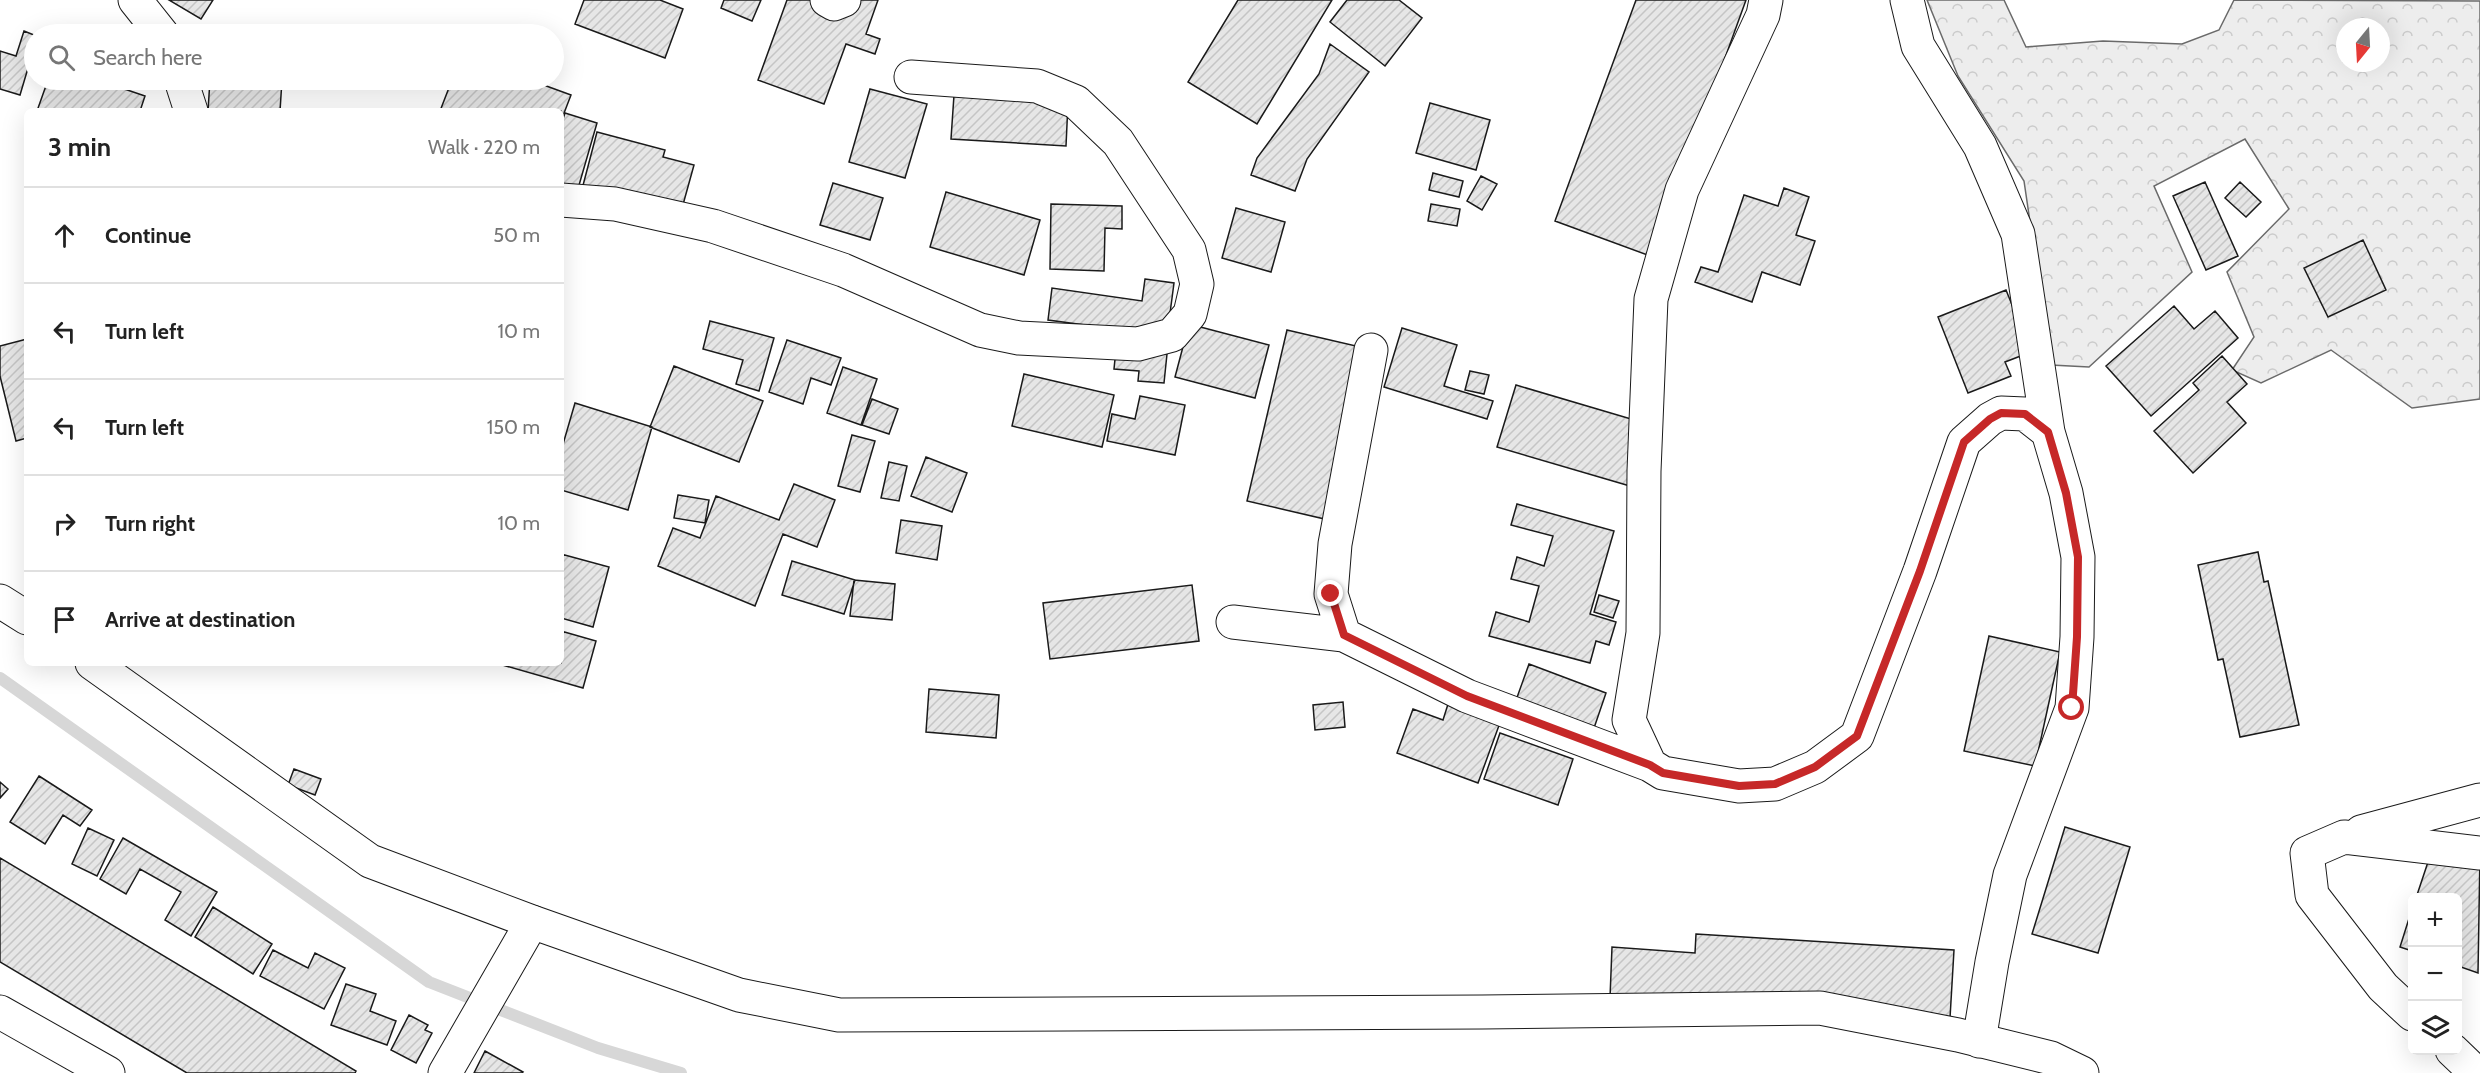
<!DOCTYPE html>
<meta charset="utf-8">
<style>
:root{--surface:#fff;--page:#f6f6f6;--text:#222;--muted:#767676;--line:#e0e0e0}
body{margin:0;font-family:Cabin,sans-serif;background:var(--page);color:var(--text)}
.controls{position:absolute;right:18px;bottom:18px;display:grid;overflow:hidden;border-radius:9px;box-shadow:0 6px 24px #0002}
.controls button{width:54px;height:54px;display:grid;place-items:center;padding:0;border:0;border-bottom:2px solid var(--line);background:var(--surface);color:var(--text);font:30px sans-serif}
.compass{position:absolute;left:2336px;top:18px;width:54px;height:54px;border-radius:50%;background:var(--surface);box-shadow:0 6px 24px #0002;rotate:198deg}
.stop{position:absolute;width:18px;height:18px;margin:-14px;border:4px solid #c62828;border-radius:50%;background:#fff}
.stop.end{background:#c62828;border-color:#fff;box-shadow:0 2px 6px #0008}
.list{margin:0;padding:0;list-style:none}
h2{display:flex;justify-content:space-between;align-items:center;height:78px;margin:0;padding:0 24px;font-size:26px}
h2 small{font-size:20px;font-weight:400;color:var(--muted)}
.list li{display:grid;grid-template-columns:39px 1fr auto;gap:18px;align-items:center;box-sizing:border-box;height:96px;padding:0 24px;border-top:2px solid var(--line)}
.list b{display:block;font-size:22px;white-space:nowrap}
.list em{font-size:20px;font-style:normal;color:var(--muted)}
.icon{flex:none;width:33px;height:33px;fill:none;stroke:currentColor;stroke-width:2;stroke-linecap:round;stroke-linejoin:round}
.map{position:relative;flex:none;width:2480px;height:1073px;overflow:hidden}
.search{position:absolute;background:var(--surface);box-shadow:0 6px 24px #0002;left:24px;top:24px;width:540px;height:66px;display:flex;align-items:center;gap:15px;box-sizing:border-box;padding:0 21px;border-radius:33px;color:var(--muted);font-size:22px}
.panel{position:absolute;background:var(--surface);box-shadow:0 6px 24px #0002;left:24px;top:108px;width:540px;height:558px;border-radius:9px}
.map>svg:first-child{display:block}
</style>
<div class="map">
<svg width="2480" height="1073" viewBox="0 0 2480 1073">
<defs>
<pattern id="forest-crowns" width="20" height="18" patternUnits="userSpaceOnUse" patternTransform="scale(1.5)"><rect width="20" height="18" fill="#ededed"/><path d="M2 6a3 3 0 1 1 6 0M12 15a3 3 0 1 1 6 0" fill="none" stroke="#cbcbcb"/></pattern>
<pattern id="building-hatch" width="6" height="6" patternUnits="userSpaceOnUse" patternTransform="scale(1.5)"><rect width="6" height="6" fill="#e6e6e6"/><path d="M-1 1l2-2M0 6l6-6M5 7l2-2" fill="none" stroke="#c5c5c5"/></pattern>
</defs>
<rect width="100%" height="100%" fill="#fff"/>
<!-- forest -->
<path fill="url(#forest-crowns)" stroke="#6a6a6a" stroke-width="1.5" fill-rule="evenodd" d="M1927,0H2004L2026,47L2103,41L2182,44L2219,30L2234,0L2480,1V399L2412,408L2331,350L2261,383L2232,370L2254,337L2227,272L2289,209L2245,139L2154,186L2192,272L2089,367L2051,365L2024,181L1958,76ZM2345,27H2381V63H2345Z"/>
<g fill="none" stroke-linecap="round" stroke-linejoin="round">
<!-- stream -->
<path stroke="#d7d7d7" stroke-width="12" d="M0,678L429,982L598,1048L681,1073"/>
</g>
<!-- building -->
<path fill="url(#building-hatch)" stroke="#1a1a1a" stroke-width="1.5" d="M169,0H213L201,19Z
M584,0H660L683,9L665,58L575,24Z
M724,0H761L752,21L721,8Z
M787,0H878L866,34L880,39L875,54L846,44L824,104L758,80Z
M1238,0H1332L1257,124L1188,82Z
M1347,0H1399L1422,18L1385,66L1330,22Z
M1636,0H1746L1653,257L1555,221Z
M24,31L34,35V48L20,95L0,89V51L16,56Z
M1330,44L1369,72L1307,159L1295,191L1251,175L1257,158L1319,74Z
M48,80H98L145,96L140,111H37Z
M210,80H282L280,111H208Z
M452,80H496L515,87L518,80H530L571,95L561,121V111H440Z
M870,89L927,104L905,178L849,162Z
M954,95L1068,103L1066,146L951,139Z
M1430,103L1490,120L1476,170L1416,153Z
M565,113L597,123L575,199L561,195V125Z
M597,132L665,150L663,157L694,165L679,219L581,193Z
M1433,173L1463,181L1459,197L1429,190Z
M1481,176L1497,184L1482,210L1467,201Z
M2205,182L2238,256L2206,270L2173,196Z
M2240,182L2261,202L2246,217L2225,198Z
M833,183L883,198L870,240L820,225Z
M1784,188L1809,197L1796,235L1815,241L1800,285L1762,272L1752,302L1695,282L1701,267L1718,272L1744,195L1778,206Z
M946,192L1040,220L1024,275L930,247Z
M1051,204L1122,206V229L1105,228L1104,271L1050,269Z
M1431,204L1460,209L1457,226L1428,221Z
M1236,208L1285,222L1271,272L1222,258Z
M2363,240L2386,290L2328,317L2304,268Z
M1145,279L1174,283L1167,336L1048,320L1052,288L1142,301Z
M2006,290L2031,352L2005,362L2011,376L1968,393L1938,317Z
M2174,306L2194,329L2215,311L2238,338L2151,416L2106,366Z
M710,321L774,338L759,391L736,384L743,360L703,349Z
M1189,324L1269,345L1255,398L1175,377Z
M1402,328L1457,345L1444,386L1493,401L1487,419L1384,387Z
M1287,330L1369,349L1329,520L1247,501Z
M27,339V438L16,441L0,376V346Z
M787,340L841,358L831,385L811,378L803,404L769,392Z
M1116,349L1167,354L1164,383L1138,381L1139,371L1114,369Z
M2222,356L2247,384L2227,402L2246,423L2193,473L2154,431L2199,390L2193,383Z
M674,366L763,401L739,462L650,427Z
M843,367L877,379L861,425L827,413Z
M1470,371L1489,375L1484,394L1465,390Z
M1024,374L1114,395L1102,447L1012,426Z
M1516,385L1648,424L1630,486L1497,447Z
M1140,396L1185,405L1175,455L1107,441L1112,414L1135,419Z
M872,399L898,409L889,434L862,425Z
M575,403L652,427L628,510L561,490V451Z
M852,435L875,441L860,492L838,486Z
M926,457L967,473L952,512L911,496Z
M889,462L907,466L899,501L881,498Z
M794,484L835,500L817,547L783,534L755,606L658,566L673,528L700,538L716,496L779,520Z
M678,495L709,500L705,523L674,518Z
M1517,504L1614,531L1590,614L1616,622L1609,645L1596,641L1590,663L1489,636L1496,612L1529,622L1539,586L1511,579L1517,557L1544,566L1553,536L1511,525Z
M901,520L942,526L937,560L896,553Z
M2258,552L2264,582L2268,581L2299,725L2240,737L2223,659L2218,660L2198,565Z
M561,554L609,567L593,627L561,618Z
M792,561L855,580L844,614L782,595Z
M854,580L895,584L892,620L850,616Z
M1192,585L1199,641L1050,659L1043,603Z
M1599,595L1619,601L1613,618L1594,612Z
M561,631L596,641L583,688L499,664L561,663Z
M1989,636L2060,652L2035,766L1964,751Z
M1529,664L1606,693L1593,731L1515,703Z
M929,689L999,695L996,738L926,732Z
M1449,701L1501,720L1478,783L1397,753L1413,709L1443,720Z
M1343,702L1345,727L1315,730L1313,705Z
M1500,733L1573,759L1558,805L1484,779Z
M294,769L321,779L315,795L288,785Z
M39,776L92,810L80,826L63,815L45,844L10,822Z
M0,782L8,789L0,798Z
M2065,827L2130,847L2098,953L2032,934Z
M88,828L114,840L97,876L72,864Z
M123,838L217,892L191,936L165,920L181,892L140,869L126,894L100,879Z
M2436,838L2480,853L2478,973L2458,966V898H2416Z
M0,858L356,1071L355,1073H187L0,962Z
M213,907L272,944L253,974L195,937Z
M2412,909V951L2400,947Z
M1696,934L1954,950L1950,1018L1610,998L1612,947L1695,953Z
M273,950L308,968L315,953L345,968L324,1009L260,976Z
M346,984L376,994L370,1011L396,1021L387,1045L331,1025Z
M409,1015L428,1025L425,1030L432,1033L416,1063L391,1050Z
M485,1051L523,1072L522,1073H474Z"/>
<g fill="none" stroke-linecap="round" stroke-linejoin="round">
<!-- minor casing -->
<g stroke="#1a1a1a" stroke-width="35">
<path id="minor" d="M135,0L162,34
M827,0L834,4L844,0
M1766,0L1763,15L1682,190L1651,299L1644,471L1643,633L1629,720L1650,765L1663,773L1739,786L1775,784L1815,767L1857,736L1920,571L1964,442L1990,419L2001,413L2025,414L2048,432L2066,493L2078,557L2077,637L2072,708L2010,875L1992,962L1979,1041
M1907,0L1918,46L1980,146L2018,234L2048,432
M181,80L191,111
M561,200L615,204L713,226L843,270L980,330L1019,338L1138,344L1172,335L1190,314L1197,284L1189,250L1118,142L1076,102L1037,86L911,77
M1233,622L1344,635L1467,696L1650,765
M1344,635L1331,594L1335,544L1371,350
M2361,832L2480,800
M0,1012L108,1073
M2412,1014L2383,987L2312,895L2307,853L2344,837L2480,853
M2452,1050L2476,1073
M445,1073L532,922"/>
</g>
<!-- tertiary casing -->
<g stroke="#1a1a1a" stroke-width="35">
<path id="tertiary" d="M0,601L27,618
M92,663L370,861L532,922L739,995L839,1015L1482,1012L1820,1008L1958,1035L2051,1058L2082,1073"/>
</g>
<!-- minor -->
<use href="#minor" stroke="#fff" stroke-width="33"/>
<!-- tertiary -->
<use href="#tertiary" stroke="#fff" stroke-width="33"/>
</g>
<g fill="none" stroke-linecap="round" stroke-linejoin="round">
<!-- route -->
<path stroke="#c62828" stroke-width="8" d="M1331,594L1344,635L1467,696L1650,765L1663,773L1739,786L1775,784L1815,767L1857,736L1920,571L1964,442L1990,419L2001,413L2025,414L2048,432L2066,493L2078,557L2077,637L2072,708"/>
</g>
</svg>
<div class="controls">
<button>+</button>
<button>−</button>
<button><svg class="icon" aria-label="layers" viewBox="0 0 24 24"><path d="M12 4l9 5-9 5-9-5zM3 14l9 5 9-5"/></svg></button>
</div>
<svg class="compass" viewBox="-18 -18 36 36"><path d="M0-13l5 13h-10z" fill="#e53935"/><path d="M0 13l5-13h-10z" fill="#767676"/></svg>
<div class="stop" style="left:2072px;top:708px"></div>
<div class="stop end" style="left:1331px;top:594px"></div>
<div class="search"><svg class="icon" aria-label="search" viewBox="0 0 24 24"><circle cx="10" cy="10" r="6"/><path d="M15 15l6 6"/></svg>Search here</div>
<section class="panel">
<h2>3 min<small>Walk · 220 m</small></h2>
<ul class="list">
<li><svg class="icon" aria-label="ahead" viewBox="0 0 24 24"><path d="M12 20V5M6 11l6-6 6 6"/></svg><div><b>Continue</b></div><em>50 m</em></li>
<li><svg class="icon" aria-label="left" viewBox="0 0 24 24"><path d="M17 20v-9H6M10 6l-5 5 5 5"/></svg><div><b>Turn left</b></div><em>10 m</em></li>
<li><svg class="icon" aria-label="left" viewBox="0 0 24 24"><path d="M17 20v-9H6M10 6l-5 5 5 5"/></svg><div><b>Turn left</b></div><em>150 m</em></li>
<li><svg class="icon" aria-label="right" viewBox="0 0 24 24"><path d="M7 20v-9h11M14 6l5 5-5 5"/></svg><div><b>Turn right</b></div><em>10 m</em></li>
<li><svg class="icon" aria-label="arrive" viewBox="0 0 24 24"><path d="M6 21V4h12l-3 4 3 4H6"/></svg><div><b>Arrive at destination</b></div></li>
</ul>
</section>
</div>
